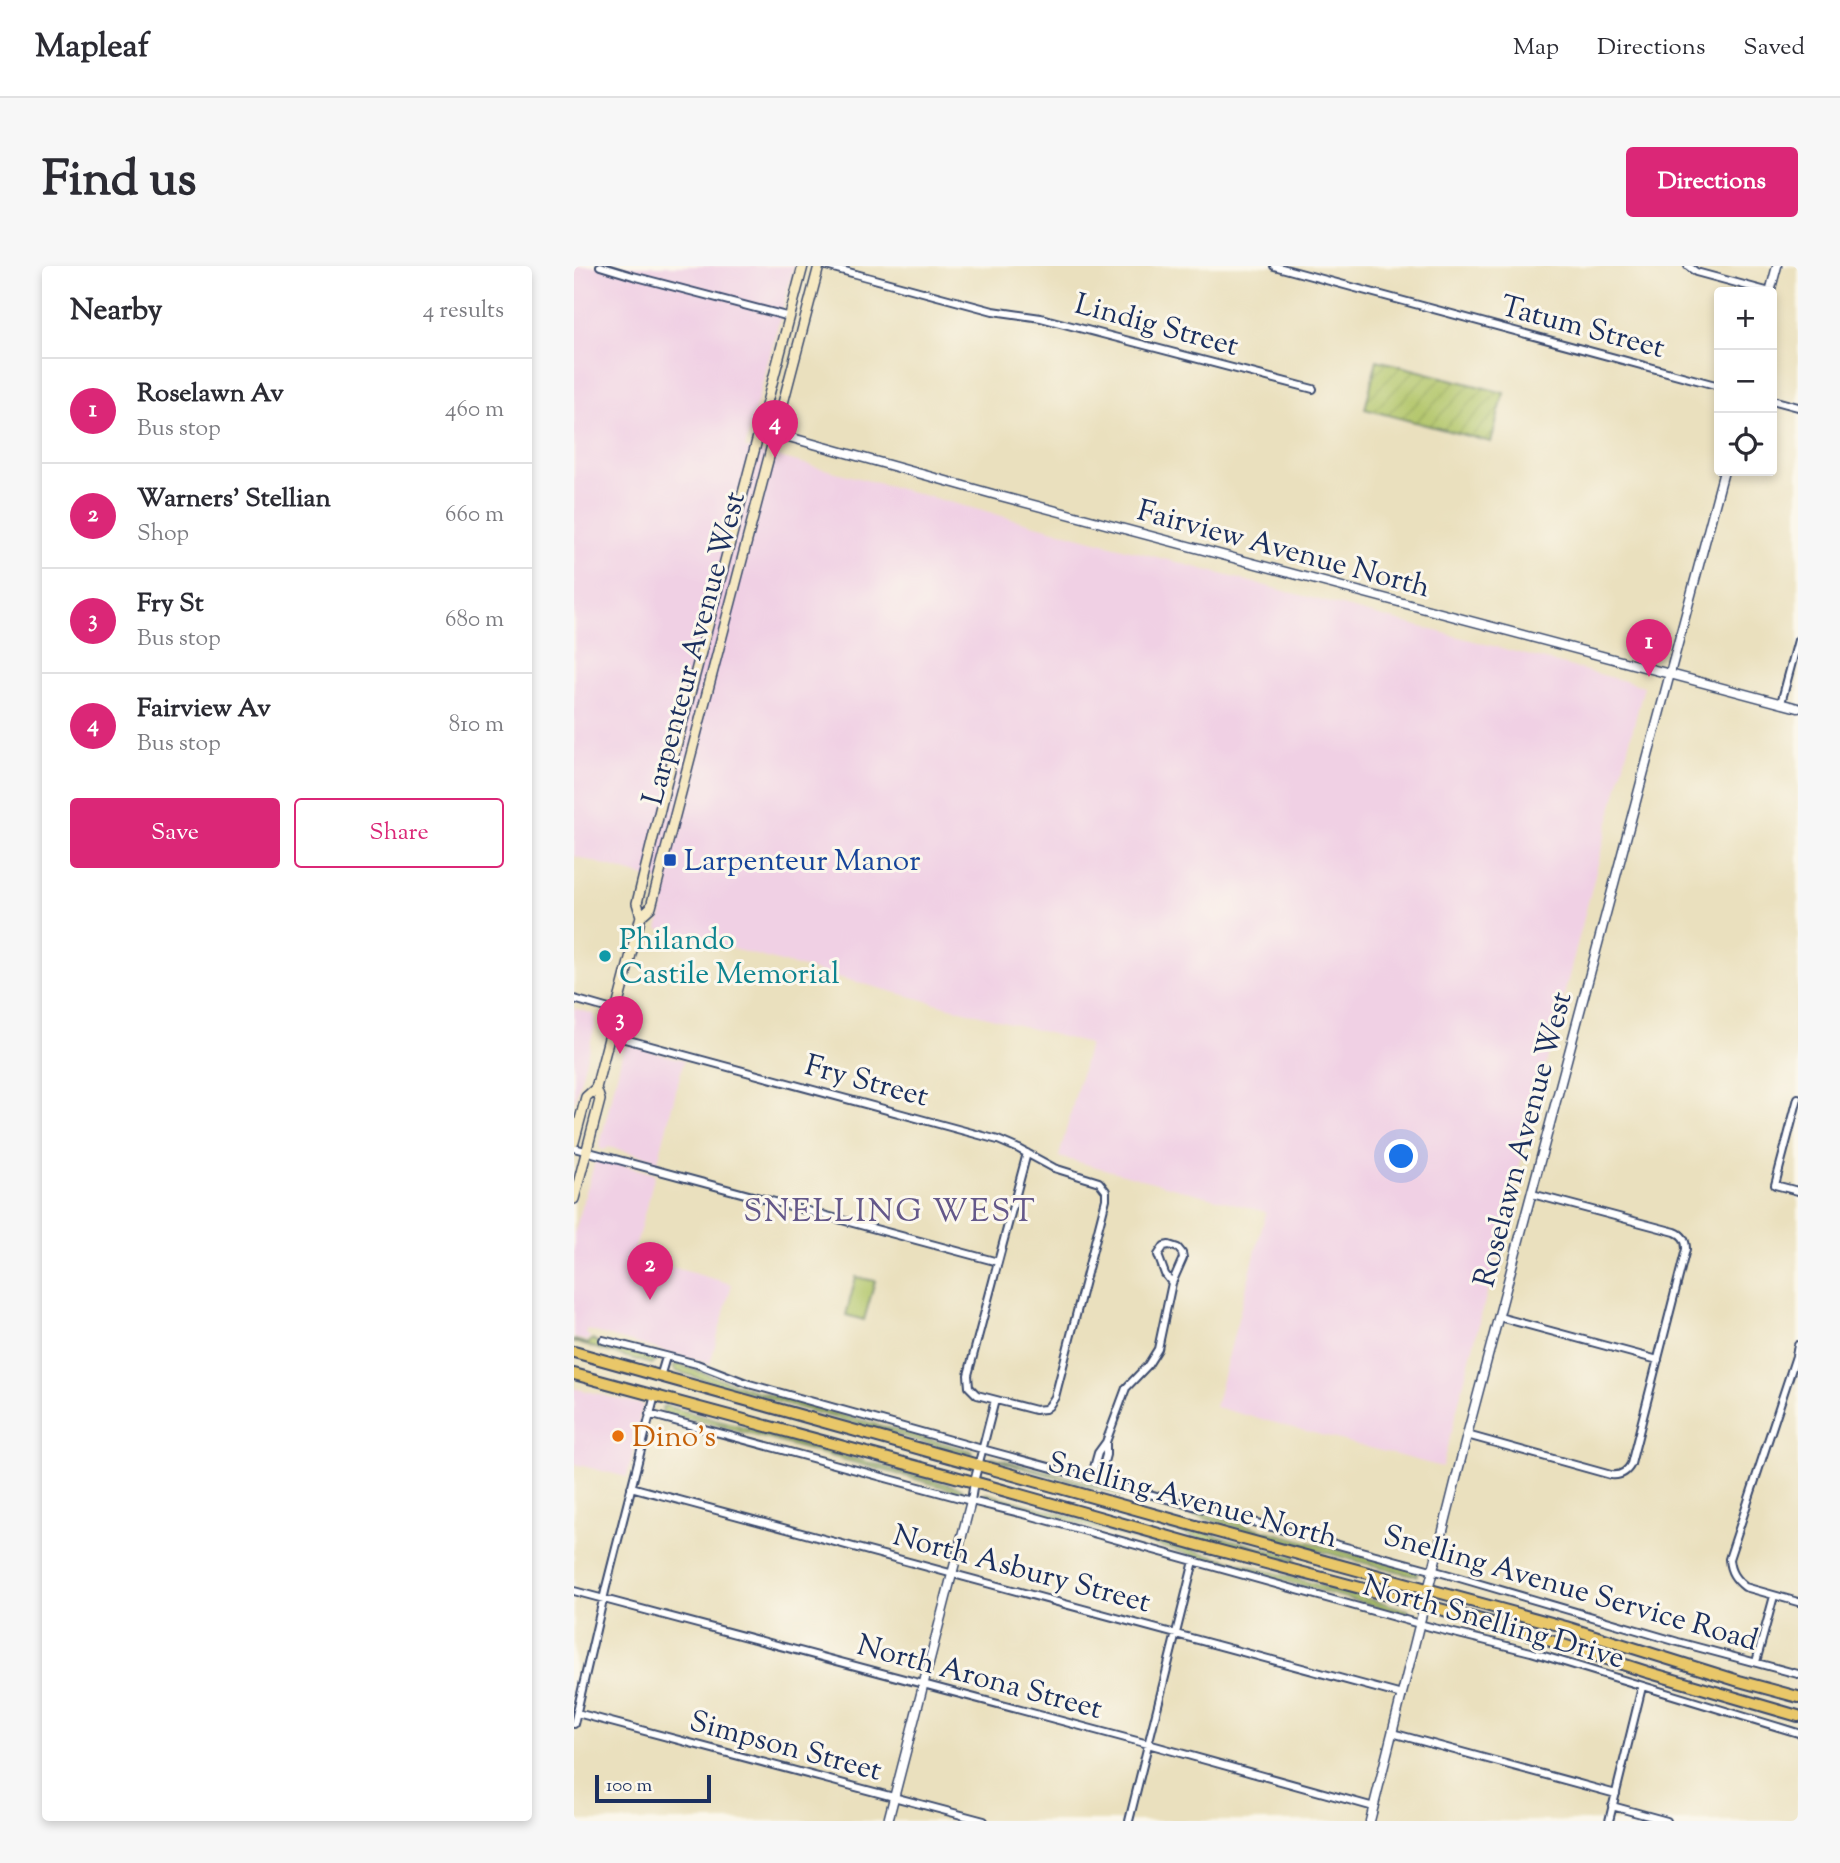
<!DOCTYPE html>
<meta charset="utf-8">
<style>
:root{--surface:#fff;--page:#f7f7f7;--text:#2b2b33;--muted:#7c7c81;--line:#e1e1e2;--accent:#db2777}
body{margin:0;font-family:"Sorts Mill Goudy",serif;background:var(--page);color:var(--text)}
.controls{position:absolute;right:21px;top:21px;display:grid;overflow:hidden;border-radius:7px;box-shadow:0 4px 10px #0003}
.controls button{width:63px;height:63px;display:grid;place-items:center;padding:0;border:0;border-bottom:2px solid var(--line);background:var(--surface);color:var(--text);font:35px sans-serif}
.scale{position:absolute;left:21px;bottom:18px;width:116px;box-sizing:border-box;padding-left:7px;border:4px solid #1b2f5e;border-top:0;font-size:19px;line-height:24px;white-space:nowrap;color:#1b2f5e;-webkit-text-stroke:5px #fbf7ec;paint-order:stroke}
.you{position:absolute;left:828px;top:891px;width:24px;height:24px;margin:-18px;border:5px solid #fff;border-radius:50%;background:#1a73e8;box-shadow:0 0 0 10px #1a73e833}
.badge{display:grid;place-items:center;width:46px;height:46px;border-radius:50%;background:var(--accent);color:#fff;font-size:23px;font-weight:700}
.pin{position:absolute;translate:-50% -58px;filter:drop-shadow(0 2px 4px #0008)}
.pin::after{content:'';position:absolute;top:37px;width:24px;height:21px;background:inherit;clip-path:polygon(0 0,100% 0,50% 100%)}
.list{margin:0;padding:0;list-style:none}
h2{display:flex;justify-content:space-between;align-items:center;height:91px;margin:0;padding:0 28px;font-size:30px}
h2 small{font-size:23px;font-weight:400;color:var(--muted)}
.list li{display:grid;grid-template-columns:46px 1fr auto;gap:21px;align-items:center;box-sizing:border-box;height:105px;padding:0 28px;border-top:2px solid var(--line)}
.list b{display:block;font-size:26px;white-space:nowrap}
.list p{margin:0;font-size:23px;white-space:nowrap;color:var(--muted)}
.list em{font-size:23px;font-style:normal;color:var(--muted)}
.actions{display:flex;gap:14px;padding:21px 28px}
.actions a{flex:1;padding:16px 0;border:2px solid var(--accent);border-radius:7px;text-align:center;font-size:24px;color:var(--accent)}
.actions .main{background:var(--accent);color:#fff}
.icon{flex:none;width:38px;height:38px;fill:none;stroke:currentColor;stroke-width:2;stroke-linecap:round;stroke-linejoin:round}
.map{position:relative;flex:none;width:1224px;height:1555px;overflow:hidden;border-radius:7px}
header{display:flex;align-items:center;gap:42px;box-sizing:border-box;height:98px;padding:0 35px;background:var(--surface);border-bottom:2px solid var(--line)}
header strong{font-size:33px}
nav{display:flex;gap:38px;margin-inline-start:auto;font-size:24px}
.intro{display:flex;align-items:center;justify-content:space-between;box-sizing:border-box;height:168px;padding:0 42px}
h1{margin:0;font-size:49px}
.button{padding:18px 32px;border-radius:7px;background:var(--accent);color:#fff;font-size:24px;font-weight:700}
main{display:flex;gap:42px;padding:0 42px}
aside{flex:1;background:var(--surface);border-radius:7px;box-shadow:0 4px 10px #0003}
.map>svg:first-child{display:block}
</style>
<header>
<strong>Mapleaf</strong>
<nav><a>Map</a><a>Directions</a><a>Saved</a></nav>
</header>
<div class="intro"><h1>Find us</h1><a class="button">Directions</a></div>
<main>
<aside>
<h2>Nearby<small>4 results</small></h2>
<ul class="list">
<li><span class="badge">1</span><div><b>Roselawn Av</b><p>Bus stop</p></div><em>460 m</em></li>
<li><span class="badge">2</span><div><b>Warners' Stellian</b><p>Shop</p></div><em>660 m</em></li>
<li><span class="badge">3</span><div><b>Fry St</b><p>Bus stop</p></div><em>680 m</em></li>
<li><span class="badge">4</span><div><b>Fairview Av</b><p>Bus stop</p></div><em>810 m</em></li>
</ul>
<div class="actions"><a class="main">Save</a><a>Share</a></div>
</aside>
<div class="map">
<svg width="1224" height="1555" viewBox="0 0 1224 1555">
<defs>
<pattern id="garden-furrows" width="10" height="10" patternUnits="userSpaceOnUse" patternTransform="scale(1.75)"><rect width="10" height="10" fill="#b2c66a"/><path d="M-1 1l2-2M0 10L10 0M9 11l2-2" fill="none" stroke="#98aa5e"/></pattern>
</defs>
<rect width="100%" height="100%" fill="#fbf7ec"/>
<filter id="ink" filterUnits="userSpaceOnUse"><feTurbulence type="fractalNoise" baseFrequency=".0143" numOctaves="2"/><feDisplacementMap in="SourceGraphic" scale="14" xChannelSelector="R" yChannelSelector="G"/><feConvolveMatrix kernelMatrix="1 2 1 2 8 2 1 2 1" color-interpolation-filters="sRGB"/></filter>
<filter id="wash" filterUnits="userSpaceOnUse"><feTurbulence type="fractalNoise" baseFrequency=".00686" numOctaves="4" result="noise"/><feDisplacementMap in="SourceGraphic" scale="28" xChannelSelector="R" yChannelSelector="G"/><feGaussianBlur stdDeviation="1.57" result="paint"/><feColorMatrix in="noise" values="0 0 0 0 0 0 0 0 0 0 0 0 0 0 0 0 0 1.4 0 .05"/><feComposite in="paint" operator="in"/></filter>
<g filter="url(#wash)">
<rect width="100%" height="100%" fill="#eae0be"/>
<!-- built -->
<path fill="#f0d0e4" d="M0,0H220L171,182L1070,420L868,1201L641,1141L692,946L485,891L515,778L84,663L95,618L0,590Z
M0,742L20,748L21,760L0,838Z
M54,779L110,794L83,899L78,892L35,881L30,884L25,882L49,784Z
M21,895L42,897L81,908L59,990L158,1018L136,1098L14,1064L12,1067L16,1071L13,1075L0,1072V968Z
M0,1122L69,1139L65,1154L67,1158L53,1211L0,1198Z"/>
<!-- grass -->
<path fill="#b2c66a" stroke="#667a64" stroke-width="2" d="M282,1011L301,1015L290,1054L272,1049Z
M19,1073L23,1076L78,1092L81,1096L78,1098L0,1076V1074L14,1078Z
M103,1098L178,1124L397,1185L399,1187L396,1189L219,1140L102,1105L99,1101Z
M91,1140L387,1222L389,1224L386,1226L338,1212L143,1159L89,1147L88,1142Z
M418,1191L823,1300L843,1305V1310L776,1293L417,1193L416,1192Z
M411,1227L834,1344V1349L455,1244L408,1232V1229Z
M532,1243L577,1252L721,1291V1295L675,1286L531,1246Z"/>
<!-- garden -->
<path fill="url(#garden-furrows)" stroke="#667a64" stroke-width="2" d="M803,94L930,127L917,176L791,143Z"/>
</g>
<g filter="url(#ink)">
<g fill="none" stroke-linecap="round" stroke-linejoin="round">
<!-- minor casing -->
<g stroke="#3a4a6c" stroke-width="10">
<path id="minor" d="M26,0L59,10L216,51
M252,0L419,45L467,52L739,123
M700,0L1145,120
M1114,0L1122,6L1196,26
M1198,134L1224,141
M1207,437L1224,374
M0,733L42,745
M36,769L424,874L445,883L480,902L525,916L532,925V933L481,1131L475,1140L471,1143L461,1144L403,1129L395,1121L394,1109L453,887
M1224,832L1201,919L1224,925
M0,882L424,996
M925,1051L1084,1094
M29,1074L123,1098L175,1118L408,1183L872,1308L1104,1376L1224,1408
M1224,1079L1222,1090L1155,1293C1156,1306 1161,1313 1171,1321L1224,1336
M86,1111L92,1091
M75,1148L397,1235L458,1250L860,1362L957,1386L1224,1467
M893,1169L1037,1209C1046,1210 1053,1206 1057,1198L1112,983C1112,974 1109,969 1101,966L958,928
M517,1212L524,1187L532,1176L552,1122L574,1099L584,1083L598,1017L609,992L608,987L604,982L595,979L590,980L584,989L591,1008L598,1017
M525,1214L532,1189V1176
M57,1221L828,1429
M397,1235L400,1216L421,1134
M0,1325L574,1478L800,1541
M1182,1396L1200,1330
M3,1447L410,1555
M0,1458L32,1321L81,1129
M818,1467L1042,1528
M1038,1540L1093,1555
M555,1555L620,1295
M1035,1555L1068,1421"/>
</g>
<!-- tertiary casing -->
<g stroke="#3a4a6c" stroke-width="11">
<path id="tertiary" d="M1196,26L1203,0
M186,163L426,230L1224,442
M314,1555L397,1235
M796,1555L893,1169L1150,205"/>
</g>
<!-- secondary casing -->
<g stroke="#3a4a6c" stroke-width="12">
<path id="secondary" d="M67,650L77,641L245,0
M0,876L12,831L22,822L67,650L63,637L94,511L229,0
M0,933L26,834L22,822"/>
</g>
<!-- primary casing -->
<g stroke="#3a4a6c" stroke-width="14">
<path id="primary" d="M0,1086L629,1262L992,1361L1165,1415L1224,1431
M0,1108L400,1216L624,1279L930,1360L1073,1406L1224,1450"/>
</g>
<!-- minor -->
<use href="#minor" stroke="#fff" stroke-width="6"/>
<!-- tertiary -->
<use href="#tertiary" stroke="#fff" stroke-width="8"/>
<!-- secondary -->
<use href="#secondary" stroke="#f6e9c3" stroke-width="9"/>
<!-- primary -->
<use href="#primary" stroke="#e9c769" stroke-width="10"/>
</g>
</g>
<!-- markers -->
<rect fill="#1a4fb4" stroke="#fbf7ec" stroke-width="2.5" x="89" y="587" width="14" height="14" rx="3.5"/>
<circle fill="#0f9aa8" stroke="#fbf7ec" stroke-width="2.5" cx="31" cy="690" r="7"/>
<circle fill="#e8710a" stroke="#fbf7ec" stroke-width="2.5" cx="44" cy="1170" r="7"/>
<g text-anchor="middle" stroke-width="6" stroke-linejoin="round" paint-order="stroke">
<!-- street labels -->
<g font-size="30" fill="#1b2f5e" stroke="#fbf7ec">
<text transform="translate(583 58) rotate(15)" y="10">Lindig Street</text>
<text transform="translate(1009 60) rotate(15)" y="10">Tatum Street</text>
<text transform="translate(710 282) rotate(15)" y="10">Fairview Avenue North</text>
<text transform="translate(119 382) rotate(-75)" y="10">Larpenteur Avenue West</text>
<text transform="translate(293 814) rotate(15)" y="10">Fry Street</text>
<text transform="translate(948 873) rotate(-75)" y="10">Roselawn Avenue West</text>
<text transform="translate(619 1233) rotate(15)" y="10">Snelling Avenue North</text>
<text transform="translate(448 1302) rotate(15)" y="10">North Asbury Street</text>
<text transform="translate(997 1321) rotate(16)" y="10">Snelling Avenue Service Road</text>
<text transform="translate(920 1355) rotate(16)" y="10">North Snelling Drive</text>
<text transform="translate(406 1410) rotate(15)" y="10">North Arona Street</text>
<text transform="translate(212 1479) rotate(15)" y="10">Simpson Street</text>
</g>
<!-- transit labels -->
<g font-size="30" fill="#164399" stroke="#fbf7ec" text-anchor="start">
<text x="110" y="604">Larpenteur Manor</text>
</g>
<!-- culture labels -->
<g font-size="30" fill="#0d838f" stroke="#fbf7ec" text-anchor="start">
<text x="45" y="683">Philando<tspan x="45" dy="34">Castile Memorial</tspan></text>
</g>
<!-- food labels -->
<g font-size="30" fill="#c56008" stroke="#fbf7ec" text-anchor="start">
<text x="58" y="1180">Dino's</text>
</g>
<!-- neighbourhood labels -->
<g font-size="32" letter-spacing="2" fill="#64588a" stroke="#fbf7ec">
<text x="316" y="955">SNELLING WEST</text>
</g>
</g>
</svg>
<div class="controls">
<button>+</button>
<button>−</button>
<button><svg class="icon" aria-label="locate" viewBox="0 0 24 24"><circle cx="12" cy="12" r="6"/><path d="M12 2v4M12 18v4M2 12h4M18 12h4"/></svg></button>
</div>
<div class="scale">100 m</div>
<div class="you"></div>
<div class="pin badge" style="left:1075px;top:411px">1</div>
<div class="pin badge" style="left:76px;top:1034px">2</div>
<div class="pin badge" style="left:46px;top:788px">3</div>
<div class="pin badge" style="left:201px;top:192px">4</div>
</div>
</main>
